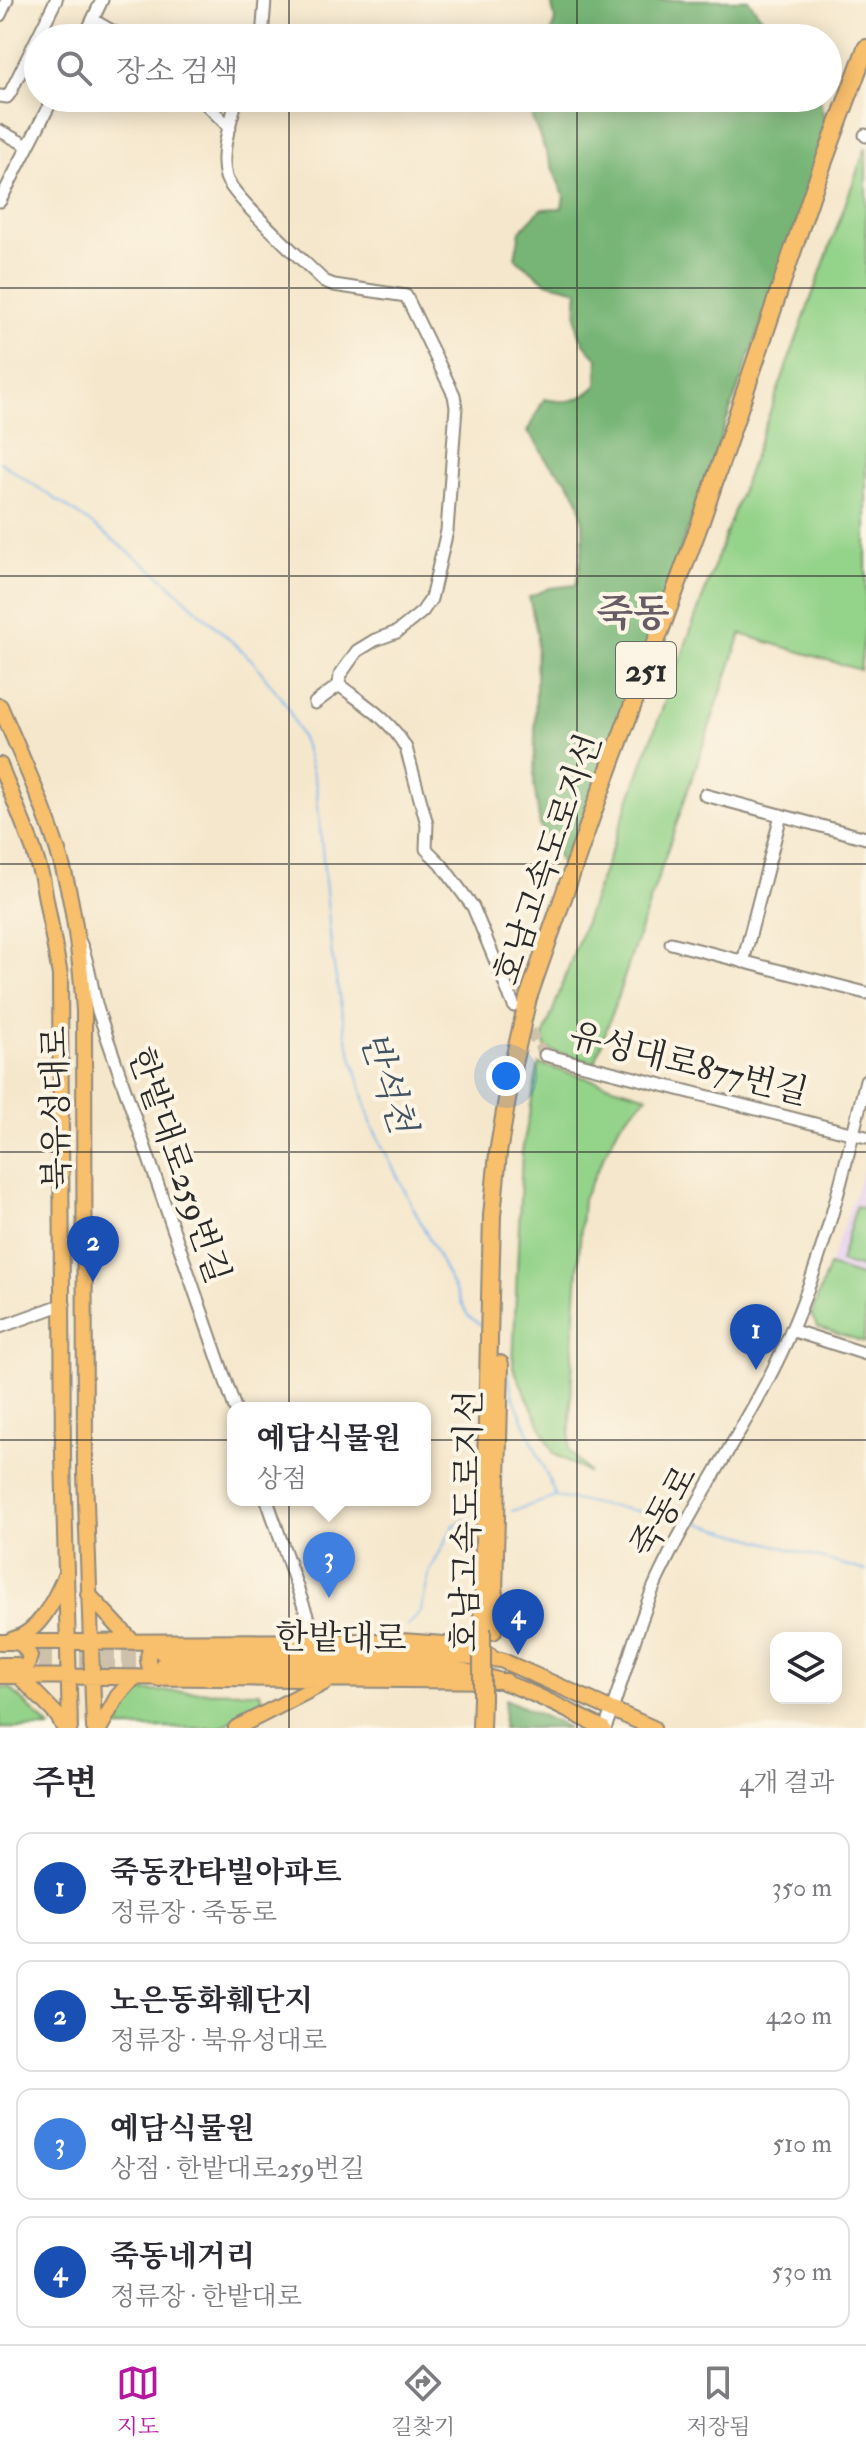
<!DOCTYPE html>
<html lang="ko">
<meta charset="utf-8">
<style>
:root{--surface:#fff;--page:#f7f7f7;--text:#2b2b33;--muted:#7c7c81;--line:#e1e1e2;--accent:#b5179e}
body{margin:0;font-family:"IM FELL Double Pica","Noto Serif KR",serif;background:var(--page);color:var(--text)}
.controls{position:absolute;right:24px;bottom:24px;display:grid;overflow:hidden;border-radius:16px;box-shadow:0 4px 20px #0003}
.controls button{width:72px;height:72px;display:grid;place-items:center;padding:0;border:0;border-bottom:2px solid var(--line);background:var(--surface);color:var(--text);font:40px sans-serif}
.you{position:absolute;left:506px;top:1076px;width:28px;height:28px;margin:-20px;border:6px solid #fff;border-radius:50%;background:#1a73e8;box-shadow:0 0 0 12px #1a73e833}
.badge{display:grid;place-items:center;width:52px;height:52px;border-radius:50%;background:var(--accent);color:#fff;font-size:26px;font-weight:700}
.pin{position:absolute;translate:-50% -66px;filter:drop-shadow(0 2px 4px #0008)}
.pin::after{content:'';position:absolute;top:42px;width:28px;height:24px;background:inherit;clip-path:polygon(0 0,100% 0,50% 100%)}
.popup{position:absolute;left:227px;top:1402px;width:204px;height:104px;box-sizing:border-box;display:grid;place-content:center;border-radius:16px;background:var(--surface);filter:drop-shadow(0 2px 6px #0005);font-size:26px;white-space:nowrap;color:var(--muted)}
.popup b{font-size:30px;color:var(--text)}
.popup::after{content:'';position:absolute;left:50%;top:100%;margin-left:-16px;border:16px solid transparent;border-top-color:var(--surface)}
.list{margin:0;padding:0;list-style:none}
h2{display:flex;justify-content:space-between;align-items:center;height:104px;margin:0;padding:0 32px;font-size:34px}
h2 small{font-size:26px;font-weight:400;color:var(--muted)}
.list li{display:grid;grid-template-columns:52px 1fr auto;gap:24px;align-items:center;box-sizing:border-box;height:112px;margin:0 16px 16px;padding:0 16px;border:2px solid var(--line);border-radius:16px}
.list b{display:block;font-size:30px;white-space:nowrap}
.list p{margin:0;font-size:26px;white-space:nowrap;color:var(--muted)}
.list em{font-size:26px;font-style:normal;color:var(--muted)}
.icon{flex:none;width:44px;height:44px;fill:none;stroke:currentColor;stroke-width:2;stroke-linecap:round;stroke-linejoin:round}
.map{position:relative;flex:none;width:866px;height:1728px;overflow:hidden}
.search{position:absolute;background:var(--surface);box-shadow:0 4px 20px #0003;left:24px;right:24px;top:24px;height:88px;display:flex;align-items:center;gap:20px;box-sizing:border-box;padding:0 28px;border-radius:44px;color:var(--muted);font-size:30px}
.sheet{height:616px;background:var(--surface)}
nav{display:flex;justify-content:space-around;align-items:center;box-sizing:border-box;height:112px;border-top:2px solid var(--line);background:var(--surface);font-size:22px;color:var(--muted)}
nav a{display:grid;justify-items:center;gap:4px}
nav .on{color:var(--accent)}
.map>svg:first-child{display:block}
</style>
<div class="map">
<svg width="866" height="1728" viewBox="0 0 866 1728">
<rect width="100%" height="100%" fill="#fcf5e5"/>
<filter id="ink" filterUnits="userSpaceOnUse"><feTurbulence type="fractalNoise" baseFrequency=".0125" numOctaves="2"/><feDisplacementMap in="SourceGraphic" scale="16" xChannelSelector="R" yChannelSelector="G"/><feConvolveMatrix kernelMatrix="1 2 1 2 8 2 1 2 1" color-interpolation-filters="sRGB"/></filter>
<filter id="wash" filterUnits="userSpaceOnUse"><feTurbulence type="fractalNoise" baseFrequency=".006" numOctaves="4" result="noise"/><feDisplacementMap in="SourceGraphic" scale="32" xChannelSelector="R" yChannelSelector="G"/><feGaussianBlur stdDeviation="1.8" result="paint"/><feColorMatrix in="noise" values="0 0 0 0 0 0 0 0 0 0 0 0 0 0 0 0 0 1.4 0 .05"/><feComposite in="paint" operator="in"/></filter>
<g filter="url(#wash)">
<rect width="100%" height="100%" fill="#f5e7cc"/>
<!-- built -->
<path fill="#e7d2ef" d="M865,1166H866V1278L829,1266Z"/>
<!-- green -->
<path fill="#94d38a" stroke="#607f5a" stroke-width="2" d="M866,147V300L862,312L866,314V622L860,670L741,634L595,1063L546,1049L543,1038Z
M539,1064L647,1096L620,1124L583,1199L574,1327L569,1450L589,1473L554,1454L513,1367L522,1152Z
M856,1206L866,1209V1269L840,1262Z
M829,1266L866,1278L864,1342L818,1327L811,1315Z
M0,1688H10L50,1728H0Z
M135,1691L259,1692L264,1701L260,1706L219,1728H115L118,1711Z"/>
<!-- forest -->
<path fill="#77b576" stroke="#517050" stroke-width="2" d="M551,0H748L778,38H550L555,20Z
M533,98H819L824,117L832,125L566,871L540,826L534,785L537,633L529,597L550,588L576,585C583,555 590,513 571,486C564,475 552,468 545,458C539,448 537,440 527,432L544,399C566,404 582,401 597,385L598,358C573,338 575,319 578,290L546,282L515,258L520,231L541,209L562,208L564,196L532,118Z
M505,1699L569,1728H503Z"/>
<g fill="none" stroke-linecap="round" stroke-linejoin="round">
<!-- stream -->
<path stroke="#7cb5ec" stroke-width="2" d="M0,462L85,519L158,574L252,660L286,704L304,743L316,785L332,955L346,1035L372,1126L468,1316L481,1325
M508,1372L512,1394L556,1497L685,1519
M512,1511L556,1497
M691,1521L866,1571
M408,1626L421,1611L430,1571L454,1525L465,1520"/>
</g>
</g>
<g filter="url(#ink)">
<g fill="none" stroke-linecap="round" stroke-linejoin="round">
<!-- minor-tunnel -->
<path stroke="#cdc1ac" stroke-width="11" stroke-dasharray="11 5.5" stroke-linecap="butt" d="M521,1017L545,1055"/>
<!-- major-tunnel -->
<path stroke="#cdc1ac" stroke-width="14" stroke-dasharray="14 7" stroke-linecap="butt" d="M17,1651L161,1652
M17,1665H160"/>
<!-- minor casing -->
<g stroke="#90897c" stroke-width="15">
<path id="minor" d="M0,15L7,0
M93,20L124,38
M84,38L102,0
M262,38L265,0
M0,96L7,97L10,93L56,0
M200,98L230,128
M237,98C231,122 219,152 226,177C232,197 305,262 324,281L334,285L406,296L454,395L456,407L447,531L431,599L422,612L397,632L375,640L357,651L340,675L339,685C364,704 391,720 406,748L427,824L426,849L441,864L473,907L514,1006
M0,131L28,146
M865,135L866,136
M0,201L53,98
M315,703L339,685
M705,795L866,838
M80,942C91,966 91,992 100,1017L235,1408
M671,943L866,993
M743,962L781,815
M545,1055L866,1137
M0,1327L64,1304
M791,1330L866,1354
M267,1500L313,1633L312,1642
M605,1728C625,1679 635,1628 657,1580C697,1494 755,1416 792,1329C826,1249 846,1164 866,1080"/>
</g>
<!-- major casing -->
<g stroke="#90897c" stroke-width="18">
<path id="major" d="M0,706C24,763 53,824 67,884C77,926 81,968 84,1011L85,1473L94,1728
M0,765L33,848L42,878L60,975L63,1455L70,1728
M88,1594L133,1642
M11,1640C39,1633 54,1601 65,1576
M0,1642L402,1641L472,1646L490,1655
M15,1642L23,1645L30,1656L27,1666L19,1676L57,1715L64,1728
M154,1642C145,1655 146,1669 159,1679
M161,1652L441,1654L501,1660L653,1728
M0,1665H16
M162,1665L446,1668C503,1675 552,1703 603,1728
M0,1676L506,1681
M100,1728L117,1697L133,1679
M236,1728L324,1683"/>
</g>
<!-- highway casing -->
<g stroke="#90897c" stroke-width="20">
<path id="highway" d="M482,1628L492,1216L498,1153L513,1064L528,998L593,812L702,518L814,188L866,48
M493,1631L500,1364
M481,1728L482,1698"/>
</g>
<!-- minor -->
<use href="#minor" stroke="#fff" stroke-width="11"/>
<!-- major -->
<use href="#major" stroke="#f8bf6c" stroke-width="14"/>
<!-- highway -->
<use href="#highway" stroke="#f8bf6c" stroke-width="16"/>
<!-- highway-bridge casing -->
<g stroke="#90897c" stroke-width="20" stroke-linecap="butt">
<path id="highway-bridge" d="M482,1698V1628"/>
</g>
<!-- highway-bridge -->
<use href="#highway-bridge" stroke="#f8bf6c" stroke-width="16"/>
</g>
</g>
<!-- grid -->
<path fill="none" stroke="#2b2b2b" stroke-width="2" stroke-opacity="0.55" d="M289,0V38M577,0V38M289,98V1728M577,98V1728M0,288H866M0,576H866M0,864H866M0,1152H866M0,1440H866"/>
<g text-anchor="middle" stroke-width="8" stroke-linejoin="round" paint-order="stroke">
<!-- shield labels -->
<rect fill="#fcf5e5" stroke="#6a6863" stroke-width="2" x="616" y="642" width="60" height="56" rx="6"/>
<g font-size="32" font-weight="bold" fill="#2b2b2b">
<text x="646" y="681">251</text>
</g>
<!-- street labels -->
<g font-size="34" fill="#2b2b2b" stroke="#fcf5e5">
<text transform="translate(547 859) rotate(-71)" y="12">호남고속도로지선</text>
<text transform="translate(689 1063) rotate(14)" y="12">유성대로877번길</text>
<text transform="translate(55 1108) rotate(-91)" y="12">북유성대로</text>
<text transform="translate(180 1165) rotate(71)" y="12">한밭대로259번길</text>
<text transform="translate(663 1511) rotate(-61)" y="12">죽동로</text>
<text transform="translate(466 1521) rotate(-89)" y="12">호남고속도로지선</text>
<text transform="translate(341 1637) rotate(1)" y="12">한밭대로</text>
</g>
<!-- water labels -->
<g font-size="36" font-style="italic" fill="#435465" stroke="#fcf5e5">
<text transform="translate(389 1082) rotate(72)" y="13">반석천</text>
</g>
<!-- quarter labels -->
<g font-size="38" font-weight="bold" fill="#695b66" stroke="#fcf5e5">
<text x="633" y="626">죽동</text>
</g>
</g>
</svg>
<div class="controls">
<button><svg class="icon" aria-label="layers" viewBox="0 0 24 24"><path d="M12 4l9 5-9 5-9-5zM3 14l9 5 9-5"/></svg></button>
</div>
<div class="you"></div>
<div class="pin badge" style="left:756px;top:1370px;background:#1a4fb4">1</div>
<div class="pin badge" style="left:93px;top:1282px;background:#1a4fb4">2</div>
<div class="pin badge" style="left:329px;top:1598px;background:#3f7fe0">3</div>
<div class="popup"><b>예담식물원</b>상점</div>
<div class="pin badge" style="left:518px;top:1655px;background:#1a4fb4">4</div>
<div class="search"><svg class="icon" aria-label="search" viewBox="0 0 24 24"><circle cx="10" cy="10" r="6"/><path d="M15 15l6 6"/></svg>장소 검색</div>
</div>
<section class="sheet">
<h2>주변<small>4개 결과</small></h2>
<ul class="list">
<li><span class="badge" style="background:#1a4fb4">1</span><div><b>죽동칸타빌아파트</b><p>정류장 · 죽동로</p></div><em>350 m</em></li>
<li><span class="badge" style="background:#1a4fb4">2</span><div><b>노은동화훼단지</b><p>정류장 · 북유성대로</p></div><em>420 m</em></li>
<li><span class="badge" style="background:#3f7fe0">3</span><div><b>예담식물원</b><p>상점 · 한밭대로259번길</p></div><em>510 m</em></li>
<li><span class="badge" style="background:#1a4fb4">4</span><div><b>죽동네거리</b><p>정류장 · 한밭대로</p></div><em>530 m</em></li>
</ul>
</section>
<nav>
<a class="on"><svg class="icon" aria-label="map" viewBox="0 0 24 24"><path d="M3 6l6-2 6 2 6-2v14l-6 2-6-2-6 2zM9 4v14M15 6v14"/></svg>지도</a>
<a><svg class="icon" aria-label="directions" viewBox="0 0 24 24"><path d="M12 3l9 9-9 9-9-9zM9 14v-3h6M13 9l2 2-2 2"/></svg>길찾기</a>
<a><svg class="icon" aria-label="saved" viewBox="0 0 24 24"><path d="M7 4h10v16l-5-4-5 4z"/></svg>저장됨</a>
</nav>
